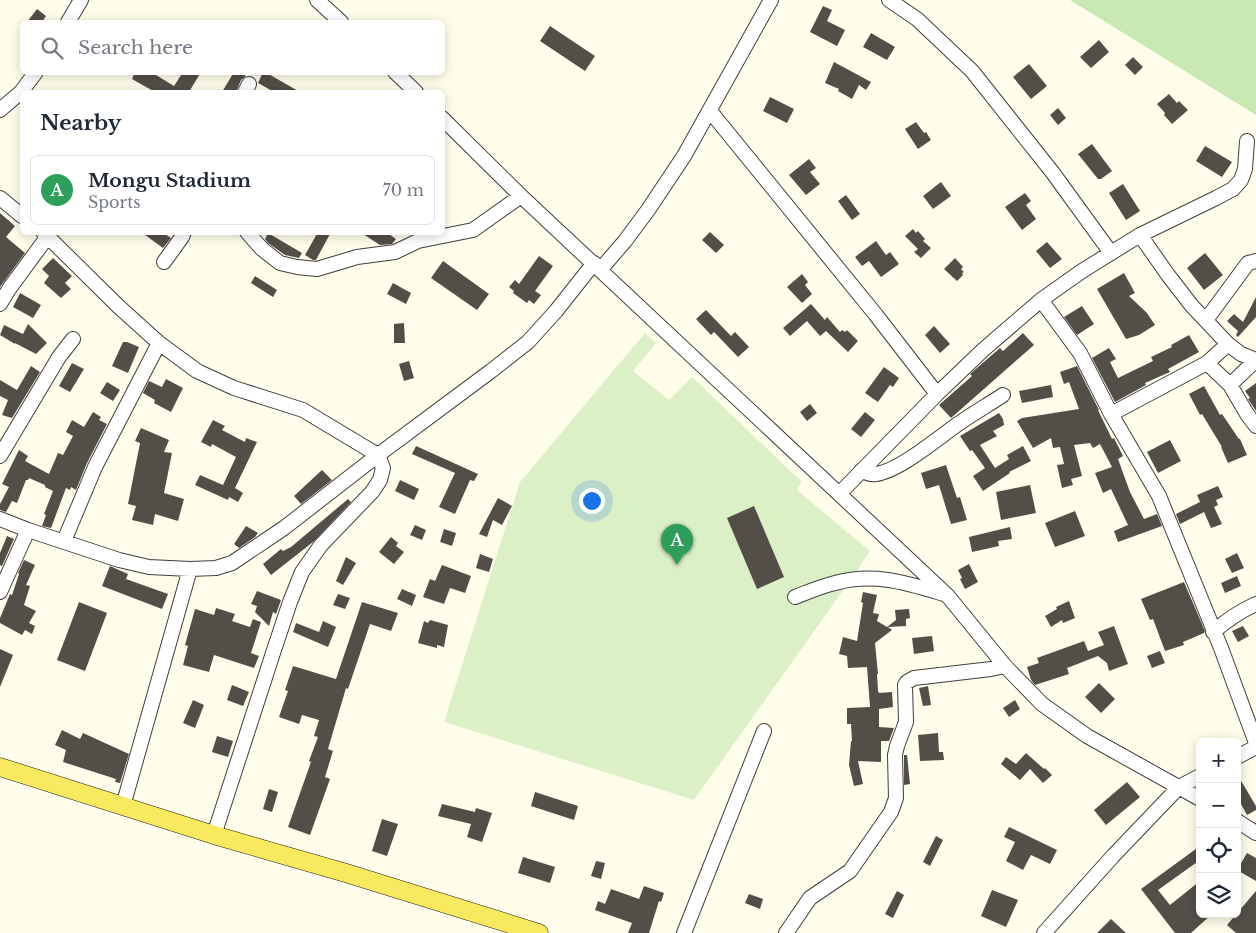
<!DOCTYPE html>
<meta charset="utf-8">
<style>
:root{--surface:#fff;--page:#f6f6f7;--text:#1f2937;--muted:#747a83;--line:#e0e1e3;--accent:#bb3123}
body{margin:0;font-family:"Libre Baskerville",serif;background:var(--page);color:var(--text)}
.controls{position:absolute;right:15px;bottom:15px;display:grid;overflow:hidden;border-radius:8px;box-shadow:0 2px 12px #0003}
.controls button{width:45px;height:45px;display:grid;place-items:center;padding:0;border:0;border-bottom:1px solid var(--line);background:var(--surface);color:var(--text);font:25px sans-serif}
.you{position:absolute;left:591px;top:500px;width:18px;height:18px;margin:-12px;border:4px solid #fff;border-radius:50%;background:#1a73e8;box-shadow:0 0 0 8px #1a73e833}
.badge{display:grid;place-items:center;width:32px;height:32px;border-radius:50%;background:var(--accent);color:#fff;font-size:16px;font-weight:700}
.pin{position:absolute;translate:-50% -41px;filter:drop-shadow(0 1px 2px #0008)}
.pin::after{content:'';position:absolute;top:26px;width:18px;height:15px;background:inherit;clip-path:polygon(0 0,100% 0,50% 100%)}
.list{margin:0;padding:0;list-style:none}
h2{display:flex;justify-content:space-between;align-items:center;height:65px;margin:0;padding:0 20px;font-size:21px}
h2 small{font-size:16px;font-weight:400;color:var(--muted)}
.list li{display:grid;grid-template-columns:32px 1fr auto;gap:15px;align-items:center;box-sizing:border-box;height:70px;margin:0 10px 10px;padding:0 10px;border:1px solid var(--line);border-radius:8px}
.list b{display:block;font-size:19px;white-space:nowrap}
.list p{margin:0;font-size:16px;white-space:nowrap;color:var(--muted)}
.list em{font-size:16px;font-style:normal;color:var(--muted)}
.icon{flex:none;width:28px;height:28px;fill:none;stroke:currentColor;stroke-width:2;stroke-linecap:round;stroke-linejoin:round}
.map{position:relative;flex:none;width:1256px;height:933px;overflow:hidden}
.search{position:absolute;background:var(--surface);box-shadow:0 2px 12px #0003;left:20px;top:20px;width:425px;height:55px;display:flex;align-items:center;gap:12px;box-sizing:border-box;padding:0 18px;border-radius:8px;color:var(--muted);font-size:19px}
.panel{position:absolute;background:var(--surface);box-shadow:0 2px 12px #0003;left:20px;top:90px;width:425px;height:145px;border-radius:8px}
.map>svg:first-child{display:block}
</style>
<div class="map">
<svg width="1256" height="933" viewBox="0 0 1256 933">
<rect width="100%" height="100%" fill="#fffeea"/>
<!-- green -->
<path fill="#c8e9b4" d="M1070,0H1256V115Z"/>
<!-- pitch -->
<path fill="#dcf0c6" d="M645,333L656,343L633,371L669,400L692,377L802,482L797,490L870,551L851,579L694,800L444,722L520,482Z"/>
<!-- building -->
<path fill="#544e48" d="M823,6L832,10L827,21L845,30L837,46L810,32Z
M37,9L46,16L42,22H27Z
M550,26L595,56L585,71L540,41Z
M871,33L895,47L887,60L863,47Z
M1099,40L1109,52L1091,68L1080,57Z
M1133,57L1143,67L1135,75L1125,65Z
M834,62L871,82L866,90L859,85L852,99L838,91L839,89L825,83Z
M1029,64L1047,86L1031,99L1013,77Z
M135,72H151L174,86L183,72H201L189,92H155L132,79Z
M234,72H240L246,76L241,80L236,92H222Z
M263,72H265L300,92H274L258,83Z
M1169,94L1177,103L1179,101L1188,110L1172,124L1164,115L1165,113L1157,104Z
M770,97L794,109L787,123L763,111Z
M1058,108L1066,118L1058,125L1050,115Z
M916,122L924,133L926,132L931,140L918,149L905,129Z
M1092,144L1112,171L1101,179H1098L1078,154Z
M1205,146L1232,162L1222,177L1196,161Z
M809,159L816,168L810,172L820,184L806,195L789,175Z
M941,182L951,196L933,209L923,196Z
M1123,184L1140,211L1126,220L1109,193Z
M1025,193L1031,201L1026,205L1036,219L1022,230L1005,207Z
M846,195L860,214L852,220L838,201Z
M0,213L15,226L6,237L25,253L0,287Z
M913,229L916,233L918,231L925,239L923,241L931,248L921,258L914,252L918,249L905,236Z
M141,232H162L171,238L163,248Z
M318,232H331L316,260H313L305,255Z
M360,232H386L396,239L392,244L380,245Z
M710,232L724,245L716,253L702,240Z
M268,233L302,253L299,258L285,255L268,243L265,239Z
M876,241L886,255L890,252L899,264L881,277L869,261L862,266L855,257Z
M1047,242L1062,259L1050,268L1036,251Z
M1205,253L1223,275L1204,290L1187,268Z
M539,256L553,266L535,291L541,295L534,304L529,300L527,303L513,293L514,291L509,287L515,280L519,284Z
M53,258L72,276L65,283L71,289L61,298L44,283L49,276L42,269Z
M955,258L963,267L961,269L964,272L962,273L963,275L957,281L944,269Z
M443,261L489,294L477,310L431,278Z
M1124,273L1135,293L1129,296L1147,313L1155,325L1139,335L1126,339L1097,289Z
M802,274L808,282L805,285L812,294L802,303L787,287Z
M255,276L277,290L273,297L251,283Z
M393,283L411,293L406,304L387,294Z
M20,293L41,305L33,318L13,307Z
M1256,297V317L1238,337L1236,335L1238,331L1227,321L1234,314L1243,322Z
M811,304L825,320L827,317L840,332L842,330L845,332L847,330L858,341L848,352L826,331L820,336L807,321L790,336L783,328Z
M1082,306L1094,324L1077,335L1064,317Z
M706,310L731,336L735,332L749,347L738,357L714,332L711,335L696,319Z
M404,323L405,343H394V324Z
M28,324L47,343L36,354L15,343V344L0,335L4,325L23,334Z
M934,326L950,344L940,353L925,335Z
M1023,333L1034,345L951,418L939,405L972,376L970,374L1000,348L1003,351Z
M1189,335L1199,352L1168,369L1170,372L1145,383L1146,385L1115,402L1092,358L1109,348L1116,359L1110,362L1118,378L1153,361L1151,357L1172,347L1171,345Z
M123,342H127L139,347L128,373L112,366Z
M409,361L414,378L404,381L399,364Z
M72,363L84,369L70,392L59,386Z
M31,366L40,372L12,418L2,415L8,400L0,396V380L17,390Z
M1077,366L1099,410H1098L1112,439L1114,438L1123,456L1118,459L1130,492L1144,519L1157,514L1162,526L1118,542L1114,531L1128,525L1111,489L1103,493L1095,473L1112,467L1100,444L1093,448L1090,443L1074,445L1082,476L1071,479L1073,485L1062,488L1057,465L1064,464L1060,447L1053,448L1051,438L1033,448L1017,421L1022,418L1079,409L1069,382L1064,384L1060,372Z
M884,367L899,378L893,387L890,385L878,402L865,393Z
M166,379L183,388L171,412L154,403L155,400L143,393L149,381L162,387Z
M107,382L120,390L113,401L100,393Z
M1256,383V411L1248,399L1250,398L1245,391Z
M1051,385L1053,397L1022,403L1019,391Z
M1204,386L1220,415L1222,414L1239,439H1240L1247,455L1228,463L1221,447H1222L1202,414L1200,415L1189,394Z
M810,404L817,413L807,421L800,412Z
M93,412L101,417L99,420L107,424L87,463L76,490L71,487L70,490L66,488L51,528L42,526L46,515L44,514L53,491L45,487V485L29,478L28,480H26L17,503L12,501L6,512L0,510V504L9,487L2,484L19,450L28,456L25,461L49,474L58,453L63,455L73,436L66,432L72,420L84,427Z
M865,412L875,420L861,437L851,429Z
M999,413L1003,419L1004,425L993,431L997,436L980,445L995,468L1009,459L1007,455L1023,446L1031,461L1009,472L1010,473L983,491L973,476L985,468L972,450L970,451L960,436Z
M213,420L225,426L222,430L245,442L246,438L257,442L235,488L243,493L238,502L229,497L228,500L195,485L200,475L223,485L236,457L212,444L211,447L201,442Z
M141,428L169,440L164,452L172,453L164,493L184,499L178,521L155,514L153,525L132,520L136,506L128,504L140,443L135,441Z
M1170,440L1181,461L1158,473L1147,452Z
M416,446L478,474L474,481L470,480L455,514L439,507L455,473L412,454Z
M946,465L957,498L960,497L967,520L951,524L939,485L926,489L921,473Z
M322,470L332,480L301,504L294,496Z
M400,480L419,489L414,500L395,491Z
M1030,485L1036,513L1001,520L996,492Z
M1218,486L1223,497L1216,500L1218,505L1214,507L1222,524L1211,528L1204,512L1180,524L1176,514L1200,502L1197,495Z
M498,498L512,506L502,525L493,520L487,537L479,534Z
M348,499L351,502L313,542L271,575L263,564L281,549L283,551L291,547Z
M754,506L784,577L757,589L727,518Z
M1075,511L1085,536L1055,547L1045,523Z
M415,525L426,530L422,540L410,535Z
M246,526L258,533L255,537L239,548L234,544Z
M1010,527L1012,539L998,541L999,546L972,552L969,537Z
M444,529L456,533L452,546L440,542Z
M7,536L14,539L2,566L0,565V553Z
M391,537L398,543L396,546L404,552L394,564L379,552Z
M1237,553L1244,568L1232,573L1225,559Z
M480,554L493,559L489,572L476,568Z
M346,557L356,563L343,585L336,581Z
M24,560L35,565L26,585L30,586L24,605L36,611L29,623L35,626L32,634L25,630L22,635L0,623V618L10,594L12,595L19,574L18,573Z
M969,564L978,582L965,589L960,579L962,578L958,570Z
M442,565L471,576L465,593L450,588L444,604L423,597L430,579L435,581Z
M110,566L128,574L126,579L168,594L162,609L102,586Z
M1237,576L1241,586L1225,593L1221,583Z
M1184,582L1205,631L1204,633L1183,642L1184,645L1165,651L1153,619L1150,620L1141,599Z
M402,589L416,595L412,606L397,599Z
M257,591L281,600L276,614L273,612L269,626L255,612L257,606L251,604Z
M863,592L877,595L873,613L879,614L877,621L887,627L896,620L895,610L909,609L910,618L906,619V626L888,627L892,630L875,643L878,674H877L878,691L879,693L892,692L893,707L879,709V727L894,728L889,741H881V762L858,761L863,784L854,786L849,765L851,741H852L851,724H847V708L870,707L867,667L848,668L847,656L839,654L843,637L857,641L863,603L861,602Z
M338,594L350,598L345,609L333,605Z
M1069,601L1075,618L1063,623L1062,620L1051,627L1045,616L1057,609L1056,607Z
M79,602L107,613L85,671L57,660Z
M362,602L398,613L391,631L370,624L348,689L346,688L328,749L333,751L325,777L330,779L310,835L288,827L311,762L309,761L318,737L314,736L319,720L302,715L299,724L279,717L288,691L285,690L293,666L336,679Z
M216,608L235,614L232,621L250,627L253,619L261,622L251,653L259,656L254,668L214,655L209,672L183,665L188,646L185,645L195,609L214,615Z
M430,620L448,625L444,647L437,645V648L418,643L424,621L428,623Z
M323,621L336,627L328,647L293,632L296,623L319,632Z
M1114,626L1128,664L1109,671L1107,663L1098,656L1067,668L1069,674L1035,685L1031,680L1027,667L1039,663L1037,658L1084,641L1088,651L1104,645L1098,632Z
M1243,626L1249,636L1238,642L1232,631Z
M932,636L934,651L914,654L912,638Z
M0,649L13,655L0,687Z
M1160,651L1165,663L1152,668L1147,656Z
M1099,683L1115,699L1101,713L1085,697Z
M232,685L249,692L243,706L227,700Z
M928,686L931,705L923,706L919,688Z
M193,700L204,705L195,728L183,723Z
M1015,700L1020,709L1009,717L1003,708Z
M62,730L80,739L83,733L129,754L120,783L115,782L116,779L63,762L66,750L55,745Z
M938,733L939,752H943L944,760L920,761L918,735Z
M217,736L233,741L228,757L212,752Z
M1026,753L1044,769L1045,768L1052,775L1043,783L1030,769L1020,780L1001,764L1006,757L1016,764Z
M904,755H907L910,784L904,785Z
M1237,774L1256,806V810L1247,815L1237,797Z
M1127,782L1140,797L1106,825L1094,810Z
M269,789L278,792L272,812L263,809Z
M535,792L578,806L574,820L531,806Z
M442,804L475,812L476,808L492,813L482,842L467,837L471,824L438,816Z
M382,819L398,824L387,856L372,851Z
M1009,827L1057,850L1050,864L1031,855L1023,870L1006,861L1015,842L1004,837Z
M936,836L943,840L930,866L923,862Z
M1200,846V860L1158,890L1170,905L1200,881V914H1212L1191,933H1175L1141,889Z
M1247,853L1256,858V881L1237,870Z
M523,857L555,867L550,883L518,873Z
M596,861L605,863L601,879L591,876Z
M644,886L664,893L661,902L659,901L649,933H628L632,923L595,910L598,901L605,904L611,889L639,899Z
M992,890L1018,900L1006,927L981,916Z
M897,891L904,895L893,918L885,914Z
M1256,891V933H1236L1227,925Z
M749,894L763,899L760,909L745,903Z
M1111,919L1126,933H1097Z"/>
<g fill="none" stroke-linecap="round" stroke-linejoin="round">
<!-- minor casing -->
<g stroke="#3e3e3e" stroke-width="16">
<path id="minor" d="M317,0L341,22
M889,0L917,19L972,71L1053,173L1111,253
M68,22L81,0
M395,72L416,92
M245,92L249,84
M0,110L21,92L36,72
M710,111L876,315L937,394
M442,118L521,196L947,595L1005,666L1042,704L1087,736L1200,799
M0,198L22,216
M43,232L118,306L159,343L197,371L234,388L303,410L378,455L383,468L380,480L372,492L321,545L302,572L290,602L273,653L214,835
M247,232L262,249L280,263L297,267L317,269L357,257L395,252L418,241L473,230L521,196
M1140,235L1168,275L1192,306L1228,344L1241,354L1256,360
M164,262L182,237L184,232
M600,270L625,241L648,210L684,156L771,0
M1041,300L1080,353L1111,414L1159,496L1221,648L1256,743
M0,304L9,289L48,236
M1206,320L1248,263L1256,261
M1207,363L1230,385L1247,414L1256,426
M1230,385L1256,360
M1111,414L1207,363L1228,344
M0,456L59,357L73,339
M862,470C866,473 870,475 876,474C899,471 938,438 958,424C972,414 988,405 1003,395
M839,494L937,394L983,350L1041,300L1082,271L1140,235L1216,198L1233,189L1241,180L1245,169L1247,141
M0,519L28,530L119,560L149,567L190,569L216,568L232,563L284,528L378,455L491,371L528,342L556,311L594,263
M64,541L95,467L159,343
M0,592L28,530
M795,597C808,592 822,586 835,583C874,572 907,583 944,594
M1213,632C1227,620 1240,611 1256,604
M1237,757L1256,747
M123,806L190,569
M1237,821L1256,833
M684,933L764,731
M786,933L810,898L850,871L891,812L896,798L895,755L897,746L906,722L905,685L907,682L914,678L991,669L1005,666
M1044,933L1113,856L1179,787L1200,776"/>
</g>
<!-- major casing -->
<g stroke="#1c1c1c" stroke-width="19">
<path id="major" d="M0,767L214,835L346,873L539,933"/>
</g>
<!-- minor -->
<use href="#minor" stroke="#fff" stroke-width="14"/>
<!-- major -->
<use href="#major" stroke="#f9e95f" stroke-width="18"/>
</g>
</svg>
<div class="controls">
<button>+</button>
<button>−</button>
<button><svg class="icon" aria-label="locate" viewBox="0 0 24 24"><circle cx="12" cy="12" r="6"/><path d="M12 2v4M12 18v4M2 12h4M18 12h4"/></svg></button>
<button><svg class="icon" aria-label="layers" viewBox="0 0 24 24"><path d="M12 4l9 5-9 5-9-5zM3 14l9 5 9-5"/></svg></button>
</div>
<div class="you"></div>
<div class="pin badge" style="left:677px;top:565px;background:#2e9e5b">A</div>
<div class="search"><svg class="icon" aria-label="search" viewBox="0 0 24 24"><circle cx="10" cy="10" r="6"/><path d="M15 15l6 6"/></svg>Search here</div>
<section class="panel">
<h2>Nearby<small></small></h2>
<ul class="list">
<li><span class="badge" style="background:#2e9e5b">A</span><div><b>Mongu Stadium</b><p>Sports</p></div><em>70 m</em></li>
</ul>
</section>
</div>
